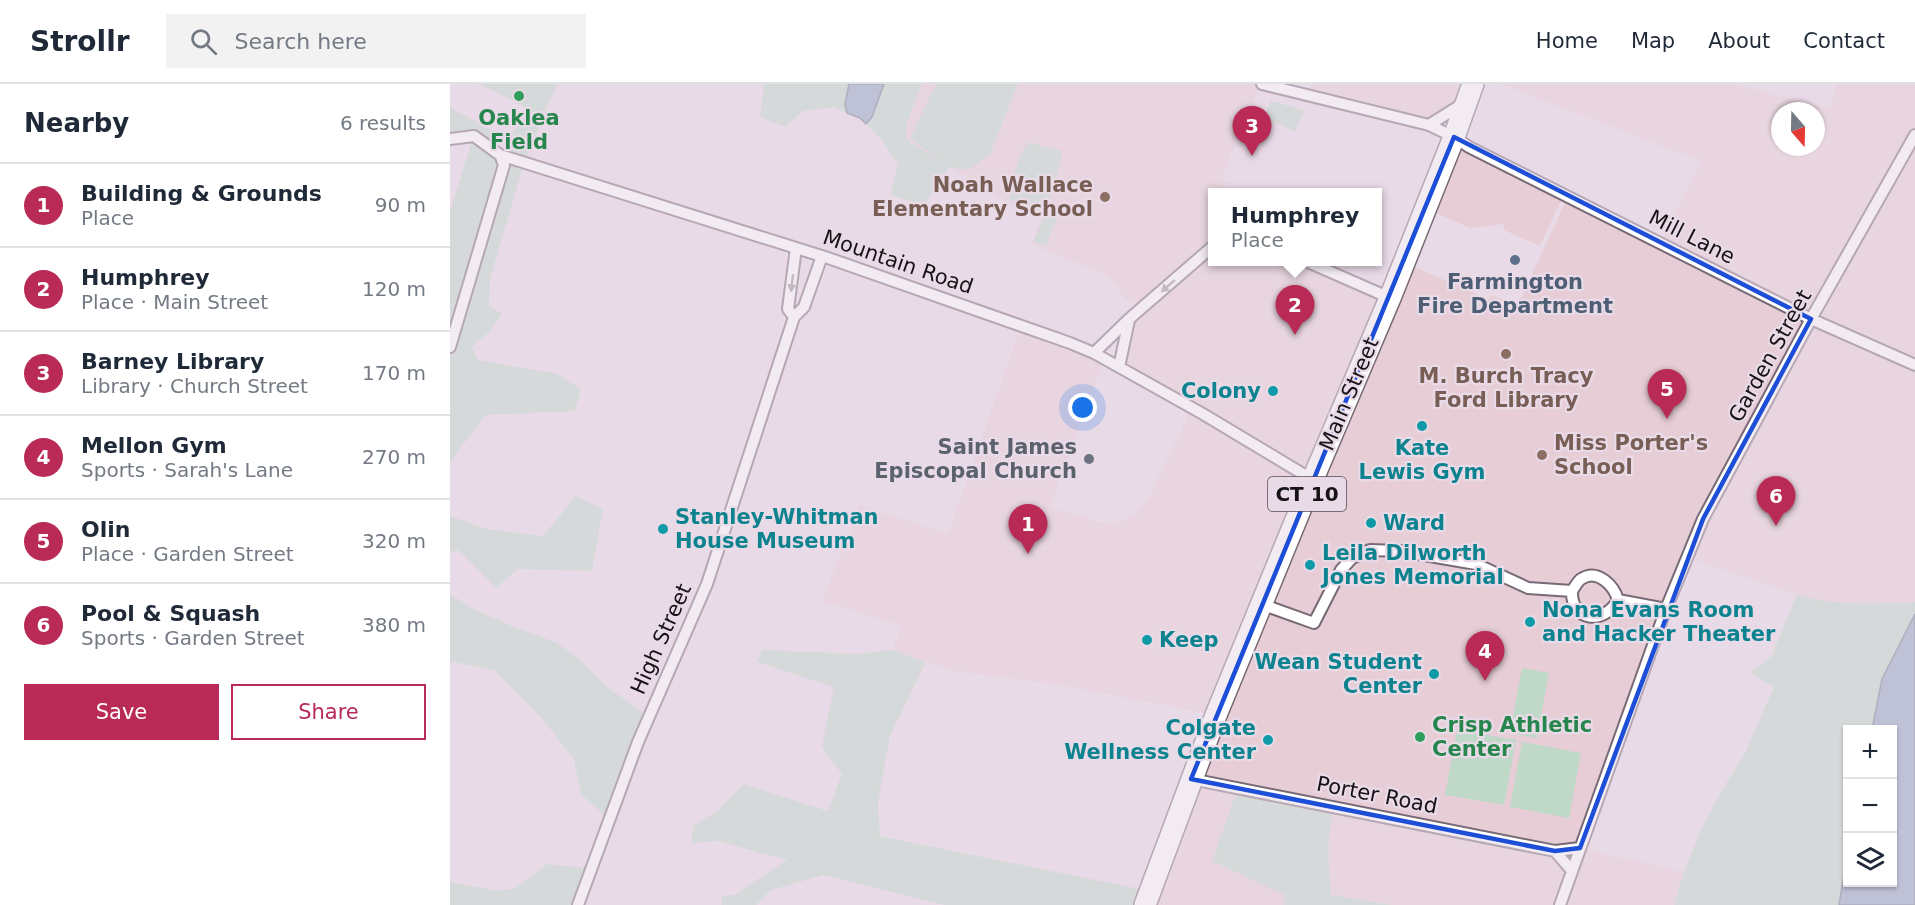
<!DOCTYPE html>
<meta charset="utf-8">
<style>
:root{--surface:#fff;--page:#f2f2f3;--text:#1f2937;--muted:#747a83;--line:#e0e1e3;--accent:#b92a57}
body{margin:0;font-family:"DejaVu Sans",sans-serif;background:var(--page);color:var(--text)}
.controls{position:absolute;right:18px;bottom:18px;display:grid;overflow:hidden;border-radius:0px;box-shadow:0 2px 4px #0004}
.controls button{width:54px;height:54px;display:grid;place-items:center;padding:0;border:0;border-bottom:2px solid var(--line);background:var(--surface);color:var(--text);font:30px sans-serif}
.compass{position:absolute;left:1321px;top:18px;width:54px;height:54px;border-radius:50%;background:var(--surface);box-shadow:0 2px 4px #0004;rotate:160deg}
.you{position:absolute;left:633px;top:324px;width:21px;height:21px;margin:-15px;border:4px solid #fff;border-radius:50%;background:#1a73e8;box-shadow:0 0 0 9px #1a73e833}
.badge{display:grid;place-items:center;width:39px;height:39px;border-radius:50%;background:var(--accent);color:#fff;font-size:20px;font-weight:700}
.pin{position:absolute;translate:-50% -50px;filter:drop-shadow(0 2px 3px #0008)}
.pin::after{content:'';position:absolute;top:32px;width:21px;height:18px;background:inherit;clip-path:polygon(0 0,100% 0,50% 100%)}
.popup{position:absolute;left:758px;top:104px;width:174px;height:78px;box-sizing:border-box;display:grid;place-content:center;border-radius:0px;background:var(--surface);filter:drop-shadow(0 2px 4px #0005);font-size:20px;white-space:nowrap;color:var(--muted)}
.popup b{font-size:22px;color:var(--text)}
.popup::after{content:'';position:absolute;left:50%;top:100%;margin-left:-12px;border:12px solid transparent;border-top-color:var(--surface)}
.list{margin:0;padding:0;list-style:none}
h2{display:flex;justify-content:space-between;align-items:center;height:78px;margin:0;padding:0 24px;font-size:26px}
h2 small{font-size:20px;font-weight:400;color:var(--muted)}
.list li{display:grid;grid-template-columns:39px 1fr auto;gap:18px;align-items:center;box-sizing:border-box;height:84px;padding:0 24px;border-top:2px solid var(--line)}
.list b{display:block;font-size:22px;white-space:nowrap}
.list p{margin:0;font-size:20px;white-space:nowrap;color:var(--muted)}
.list em{font-size:20px;font-style:normal;color:var(--muted)}
.actions{display:flex;gap:12px;padding:18px 24px}
.actions a{flex:1;padding:14px 0;border:2px solid var(--accent);border-radius:0px;text-align:center;font-size:21px;color:var(--accent)}
.actions .main{background:var(--accent);color:#fff}
.icon{flex:none;width:33px;height:33px;fill:none;stroke:currentColor;stroke-width:2;stroke-linecap:round;stroke-linejoin:round}
.map{position:relative;flex:none;width:1465px;height:821px;overflow:hidden}
header{display:flex;align-items:center;gap:36px;box-sizing:border-box;height:84px;padding:0 30px;background:var(--surface);border-bottom:2px solid var(--line)}
header strong{font-size:28px}
nav{display:flex;gap:33px;margin-inline-start:auto;font-size:21px}
.search{width:420px;height:54px;background:var(--page);display:flex;align-items:center;gap:15px;box-sizing:border-box;padding:0 21px;border-radius:0px;color:var(--muted);font-size:22px}
main{display:flex}
aside{flex:1;background:var(--surface)}
.map>svg:first-child{display:block}
</style>
<header>
<strong>Strollr</strong>
<div class="search"><svg class="icon" aria-label="search" viewBox="0 0 24 24"><circle cx="10" cy="10" r="6"/><path d="M15 15l6 6"/></svg>Search here</div>
<nav><a>Home</a><a>Map</a><a>About</a><a>Contact</a></nav>
</header>
<main>
<aside>
<h2>Nearby<small>6 results</small></h2>
<ul class="list">
<li><span class="badge">1</span><div><b>Building &amp; Grounds</b><p>Place</p></div><em>90 m</em></li>
<li><span class="badge">2</span><div><b>Humphrey</b><p>Place · Main Street</p></div><em>120 m</em></li>
<li><span class="badge">3</span><div><b>Barney Library</b><p>Library · Church Street</p></div><em>170 m</em></li>
<li><span class="badge">4</span><div><b>Mellon Gym</b><p>Sports · Sarah's Lane</p></div><em>270 m</em></li>
<li><span class="badge">5</span><div><b>Olin</b><p>Place · Garden Street</p></div><em>320 m</em></li>
<li><span class="badge">6</span><div><b>Pool &amp; Squash</b><p>Sports · Garden Street</p></div><em>380 m</em></li>
</ul>
<div class="actions"><a class="main">Save</a><a>Share</a></div>
</aside>
<div class="map">
<svg width="1465" height="821" viewBox="0 0 1465 821">
<rect width="100%" height="100%" fill="#e9dae7"/>
<!-- education -->
<path fill="#e7ced6" fill-rule="evenodd" d="M472,0H812L772,91L778,108L762,109V178H858L940,214L954,179L1039,215L1041,211L1063,219L1071,214L1118,112L1210,158L1252,77L1050,0H1284L1380,25L1387,0H1465V51L1459,63L1465,66V518L1397,520L1366,516L1237,474L1130,764L1234,788L1224,821H695L766,631L605,600L505,587L442,566L452,542L372,517L409,421L498,450L571,242L654,275L600,423L650,438L665,439L684,432L697,417L742,324L669,283L679,235L693,223L675,215L660,193L582,160L592,132L555,118L457,56L456,42ZM1330,27H1366V63H1330Z
M862,0H1023L1017,17L979,41L859,12Z
M1004,53L1114,110L1090,162L1054,146V140L1020,144L976,125Z"/>
<!-- green -->
<path fill="#bfd8c7" d="M29,0H107L74,79L40,195L39,221L52,230L40,247L22,263L28,276L107,290L131,305L125,327L35,331L0,378V128L23,53L0,55V23L44,48L45,58L26,53L50,71L77,24Z
M314,0H399L395,20L397,29L384,23L353,27L335,43L310,33Z
M434,0H472L456,42L457,56L488,75L460,54L486,0H568L540,70L519,86L499,83L474,122L440,111L448,80L431,55L416,40L422,33Z
M821,17L854,26L845,48L814,33Z
M578,58L612,67L604,106L597,117L603,121L608,131L596,162L583,158L595,131L559,115C562,94 567,77 578,58Z
M126,412L153,425L142,487L68,485L46,504L8,466L0,468V432L37,445L93,452Z
M0,510L20,523L57,540L107,559L130,575L158,604L199,632L159,736L131,710L124,676L95,638L45,587L4,578L0,579Z
M1347,510C1386,523 1425,519 1465,518V530L1432,596L1422,645L1398,646L1397,773L1389,821H1224L1234,788L1251,746L1272,706L1295,669L1324,603L1300,589L1321,573Z
M312,566L407,570L442,566L476,578L440,651L428,718L430,752L699,807L695,821H495L373,791L321,806L306,821H271L272,812L284,811L337,776L268,757L242,759L243,742L270,725L293,700L378,727L392,690L372,663L384,603L307,578Z
M1072,584L1099,589L1087,654L1060,649Z
M1007,646L1066,656L1054,721L995,711Z
M1072,658L1131,669L1119,734L1060,723Z
M788,704L886,723C875,751 879,782 881,811L942,821H834L835,811L762,777Z
M97,780L141,785L128,821H0V798L48,807L65,804Z"/>
<!-- water -->
<path fill="#8ca5c1" stroke="#69798e" stroke-width="1.5" d="M399,0H434L422,33L416,40L410,34L397,29L395,20Z
M1465,530V821H1389L1397,773L1398,798H1442V646L1422,645L1432,595Z"/>
<g fill="none" stroke-linecap="round" stroke-linejoin="round">
<!-- street casing -->
<g stroke="#776a76" stroke-width="14">
<path id="street" d="M812,0L979,41L1004,53L1019,63L1361,235L1465,281
M979,41L1014,19
M0,55L24,52L50,71L378,174L620,259L644,269L753,330L863,396
M858,178L940,214
M344,233L338,225L346,164
M0,263L54,81L50,71
M644,269L679,235L762,163
M669,283L679,236
M1122,507C1121,538 1154,541 1168,516
M811,520L864,539L891,486L902,474L920,466L951,467L1026,480L1078,504L1122,507C1124,504 1128,497 1131,495C1148,484 1164,502 1168,516L1216,525
M741,695L1105,767L1130,764
M1105,767L1122,787
M128,821L188,658L257,500L344,233L354,223L372,172
M1110,821L1216,525L1253,435L1361,235L1465,51"/>
</g>
<!-- highway casing -->
<g stroke="#776a76" stroke-width="24">
<path id="highway" d="M695,821L766,631L857,409L940,214L1004,53L1023,0"/>
</g>
<!-- street -->
<use href="#street" stroke="#fff" stroke-width="10"/>
<!-- highway -->
<use href="#highway" stroke="#fff" stroke-width="21"/>
</g>
<!-- one-way arrows -->
<defs><path id="oneway-solid" d="M-6-.8H1V-3.2L6.5 0L1 3.2V.8H-6Z" transform="scale(1.5)"/></defs>
<g fill="#979496">
<use href="#oneway-solid" transform="translate(342 199) rotate(97)"/>
<use href="#oneway-solid" transform="translate(718 202) rotate(139)"/>
</g>
<!-- marked area -->
<path d="M0 0H1465V821H0ZM1004,53L1361,235L1253,435L1130,764L1105,767L741,695Z" fill="#e9dae7" fill-opacity=".55" fill-rule="evenodd"/>
<path fill="none" stroke="#1d4ed8" stroke-width="4.5" stroke-linejoin="round" d="M1004,53L1361,235L1253,435L1130,764L1105,767L741,695Z"/>
<!-- markers -->
<g fill="#2e9e5b" stroke="#e9dae7" stroke-width="2">
<circle cx="69" cy="12" r="6"/>
<circle cx="970" cy="653" r="6"/>
</g>
<g fill="#8d6e63" stroke="#e9dae7" stroke-width="2">
<circle cx="655" cy="113" r="6"/>
<circle cx="1056" cy="270" r="6"/>
<circle cx="1092" cy="371" r="6"/>
</g>
<circle fill="#5c6f8a" stroke="#e9dae7" stroke-width="2" cx="1065" cy="176" r="6"/>
<g fill="#0f9aa8" stroke="#e9dae7" stroke-width="2">
<circle cx="823" cy="307" r="6"/>
<circle cx="972" cy="342" r="6"/>
<circle cx="921" cy="439" r="6"/>
<circle cx="213" cy="445" r="6"/>
<circle cx="860" cy="481" r="6"/>
<circle cx="1080" cy="538" r="6"/>
<circle cx="697" cy="556" r="6"/>
<circle cx="984" cy="590" r="6"/>
<circle cx="818" cy="656" r="6"/>
</g>
<circle fill="#6b7280" stroke="#e9dae7" stroke-width="2" cx="639" cy="375" r="6"/>
<g text-anchor="middle" stroke-width="4.5" stroke-linejoin="round" paint-order="stroke">
<!-- shield labels -->
<rect fill="#e9dae7" stroke="#564e55" stroke-width="1.5" x="818" y="393" width="78" height="34" rx="4.5"/>
<g font-size="20" font-weight="bold" fill="#171216">
<text x="857" y="417">CT 10</text>
</g>
<!-- leisure labels -->
<g font-size="21" font-weight="bold" fill="#27864d" stroke="#e9dae7">
<text x="69" y="41">Oaklea<tspan x="69" dy="24">Field</tspan></text>
<text x="982" y="648" text-anchor="start">Crisp Athletic<tspan x="982" dy="24">Center</tspan></text>
</g>
<!-- education labels -->
<g font-size="21" font-weight="bold" fill="#785e54" stroke="#e9dae7" text-anchor="end">
<text x="643" y="108">Noah Wallace<tspan x="643" dy="24">Elementary School</tspan></text>
<text x="1056" y="299" text-anchor="middle">M. Burch Tracy<tspan x="1056" dy="24">Ford Library</tspan></text>
<text x="1104" y="366" text-anchor="start">Miss Porter's<tspan x="1104" dy="24">School</tspan></text>
</g>
<!-- street labels -->
<g font-size="21" fill="#171216" stroke="#e9dae7">
<text transform="translate(1242 153) rotate(27)" y="7">Mill Lane</text>
<text transform="translate(448 178) rotate(19)" y="7">Mountain Road</text>
<text transform="translate(1320 272) rotate(-61)" y="7">Garden Street</text>
<text transform="translate(899 310) rotate(-67)" y="7">Main Street</text>
<text transform="translate(211 555) rotate(-66)" y="7">High Street</text>
<text transform="translate(927 711) rotate(11)" y="7">Porter Road</text>
</g>
<!-- service labels -->
<g font-size="21" font-weight="bold" fill="#4e5e75" stroke="#e9dae7">
<text x="1065" y="205">Farmington<tspan x="1065" dy="24">Fire Department</tspan></text>
</g>
<!-- culture labels -->
<g font-size="21" font-weight="bold" fill="#0d838f" stroke="#e9dae7" text-anchor="start">
<text x="811" y="314" text-anchor="end">Colony</text>
<text x="972" y="371" text-anchor="middle">Kate<tspan x="972" dy="24">Lewis Gym</tspan></text>
<text x="225" y="440">Stanley-Whitman<tspan x="225" dy="24">House Museum</tspan></text>
<text x="933" y="446">Ward</text>
<text x="872" y="476">Leila Dilworth<tspan x="872" dy="24">Jones Memorial</tspan></text>
<text x="1092" y="533">Nona Evans Room<tspan x="1092" dy="24">and Hacker Theater</tspan></text>
<text x="709" y="563">Keep</text>
<text x="972" y="585" text-anchor="end">Wean Student<tspan x="972" dy="24">Center</tspan></text>
<text x="806" y="651" text-anchor="end">Colgate<tspan x="806" dy="24">Wellness Center</tspan></text>
</g>
<!-- worship labels -->
<g font-size="21" font-weight="bold" fill="#5b616d" stroke="#e9dae7" text-anchor="end">
<text x="627" y="370">Saint James<tspan x="627" dy="24">Episcopal Church</tspan></text>
</g>
</g>
</svg>
<div class="controls">
<button>+</button>
<button>−</button>
<button><svg class="icon" aria-label="layers" viewBox="0 0 24 24"><path d="M12 4l9 5-9 5-9-5zM3 14l9 5 9-5"/></svg></button>
</div>
<svg class="compass" viewBox="-18 -18 36 36"><path d="M0-13l5 13h-10z" fill="#e53935"/><path d="M0 13l5-13h-10z" fill="#747a83"/></svg>
<div class="you"></div>
<div class="pin badge" style="left:578px;top:470px">1</div>
<div class="pin badge" style="left:845px;top:251px">2</div>
<div class="popup"><b>Humphrey</b>Place</div>
<div class="pin badge" style="left:802px;top:72px">3</div>
<div class="pin badge" style="left:1035px;top:597px">4</div>
<div class="pin badge" style="left:1217px;top:335px">5</div>
<div class="pin badge" style="left:1326px;top:442px">6</div>
</div>
</main>
